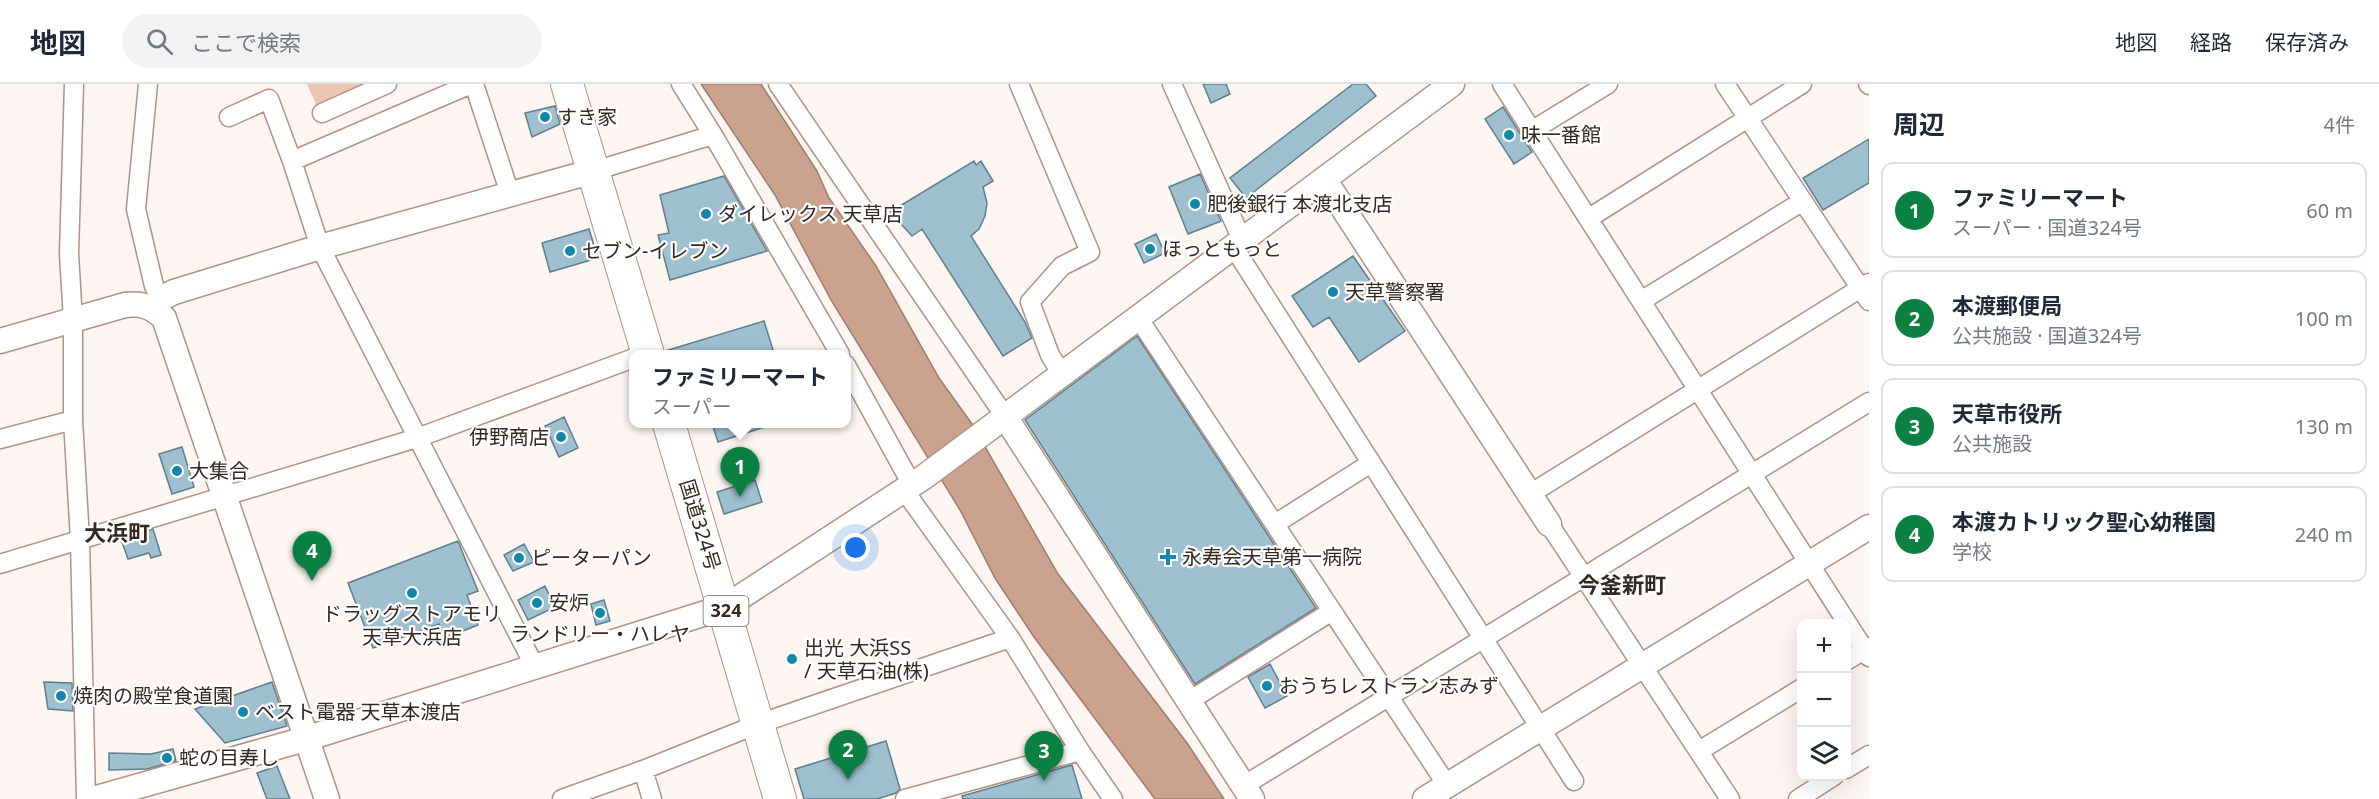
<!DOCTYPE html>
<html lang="ja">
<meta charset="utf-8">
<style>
:root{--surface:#fff;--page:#f2f2f3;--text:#1f2937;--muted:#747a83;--line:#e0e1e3;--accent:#0b8043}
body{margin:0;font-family:"Noto Sans","Noto Sans JP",sans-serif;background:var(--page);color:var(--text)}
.controls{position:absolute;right:18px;bottom:18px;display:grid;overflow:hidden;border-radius:12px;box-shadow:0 6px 24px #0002}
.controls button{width:54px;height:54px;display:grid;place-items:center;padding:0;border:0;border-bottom:2px solid var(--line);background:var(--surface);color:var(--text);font:30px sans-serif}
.you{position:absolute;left:856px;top:464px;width:21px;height:21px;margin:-15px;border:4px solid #fff;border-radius:50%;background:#1a73e8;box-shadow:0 0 0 9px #1a73e833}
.badge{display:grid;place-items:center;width:39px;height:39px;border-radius:50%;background:var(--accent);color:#fff;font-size:20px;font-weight:700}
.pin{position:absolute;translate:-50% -50px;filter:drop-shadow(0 2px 3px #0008)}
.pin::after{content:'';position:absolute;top:32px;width:21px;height:18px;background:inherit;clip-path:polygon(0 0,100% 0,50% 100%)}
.popup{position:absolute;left:629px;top:266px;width:222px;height:78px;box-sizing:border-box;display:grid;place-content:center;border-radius:12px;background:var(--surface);filter:drop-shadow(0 2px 4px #0005);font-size:20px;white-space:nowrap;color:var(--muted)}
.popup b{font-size:22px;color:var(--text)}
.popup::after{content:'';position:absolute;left:50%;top:100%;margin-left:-12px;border:12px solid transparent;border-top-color:var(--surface)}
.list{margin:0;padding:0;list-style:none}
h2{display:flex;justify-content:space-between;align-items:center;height:78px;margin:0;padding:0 24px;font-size:26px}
h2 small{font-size:20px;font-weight:400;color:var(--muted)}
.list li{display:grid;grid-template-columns:39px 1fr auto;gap:18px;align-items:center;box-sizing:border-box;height:96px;margin:0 12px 12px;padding:0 12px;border:2px solid var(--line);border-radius:12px}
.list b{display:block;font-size:22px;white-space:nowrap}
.list p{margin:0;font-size:20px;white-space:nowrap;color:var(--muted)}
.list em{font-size:20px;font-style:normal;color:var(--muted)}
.icon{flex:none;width:33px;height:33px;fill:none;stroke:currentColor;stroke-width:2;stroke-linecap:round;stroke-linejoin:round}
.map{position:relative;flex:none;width:1869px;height:715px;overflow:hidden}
header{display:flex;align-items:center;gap:36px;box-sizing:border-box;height:84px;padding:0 30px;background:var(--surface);border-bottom:2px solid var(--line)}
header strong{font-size:28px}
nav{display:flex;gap:33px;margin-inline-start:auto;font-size:21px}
.search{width:420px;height:54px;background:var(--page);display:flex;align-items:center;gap:15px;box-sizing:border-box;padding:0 21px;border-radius:33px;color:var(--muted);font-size:22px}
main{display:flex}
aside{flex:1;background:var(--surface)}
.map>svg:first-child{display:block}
</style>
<header>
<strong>地図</strong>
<div class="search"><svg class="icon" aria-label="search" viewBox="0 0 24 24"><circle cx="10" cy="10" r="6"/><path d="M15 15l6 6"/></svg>ここで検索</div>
<nav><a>地図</a><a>経路</a><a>保存済み</a></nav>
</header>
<main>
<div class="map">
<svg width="1869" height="715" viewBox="0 0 1869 715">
<rect width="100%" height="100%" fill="#fcf5f2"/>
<!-- green -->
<path fill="#ebc6b4" d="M307,0H375L318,25Z"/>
<!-- water -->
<path fill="#cba28e" stroke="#9e7d6e" stroke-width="1.5" d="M701,0H761L817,87L829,114L876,182L939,294L972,340L1058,490L1187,659L1224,715H1155L1034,553L995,494L960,426L831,216L775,111Z"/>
<!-- building -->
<path fill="#9ec0cf" stroke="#5e7f8d" stroke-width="1.5" d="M1203,0H1226L1230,10L1211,19Z
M1353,0H1366L1376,12L1246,114L1230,94Z
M555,22L560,40L532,53L525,29Z
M1503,23L1532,68L1514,80L1485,35Z
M1869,55V99L1823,126L1803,94Z
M974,77L976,81L981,77L993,97L983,103L987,119L985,132L979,145L971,152L1025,238L1032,254L1003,272L922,145L912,152L890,128Z
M1200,90L1221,137L1188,150L1169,103Z
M724,92L767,167L670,196L658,151L669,149L660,111Z
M589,145L598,174L550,188L542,159Z
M1156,150L1165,169L1144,179L1135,160Z
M1353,172L1405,247L1359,278L1329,233L1313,243L1292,212Z
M764,237L773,266L765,268V270H665V267Z
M1137,252L1316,524L1195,600L1025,336Z
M564,333L578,364L559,373L545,342Z
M712,339H768V342L718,358Z
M182,363L194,403L172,410L159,370Z
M755,396L762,418L724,430L717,408Z
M153,445L161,471L151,474L149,469L128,475L121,455Z
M458,457L478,507L467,511L478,541L445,554L439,540L373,564L348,499Z
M524,460L534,478L513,487L504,471Z
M545,502L555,523L528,536L518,516Z
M604,516L610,537L596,541L591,520Z
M1270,580L1287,612L1265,624L1248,593Z
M44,598L72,599L73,627L48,625Z
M272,598L287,642L225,659L195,625Z
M886,657L900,705L896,709L877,715H804L795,685Z
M173,665L176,677L147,685L109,686V669L151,670Z
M1072,681L1082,715H963L962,712Z
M277,682L290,715H267L257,689Z"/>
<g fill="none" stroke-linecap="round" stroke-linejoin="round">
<!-- street casing -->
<g stroke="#b19283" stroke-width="21">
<path id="street" d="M74,0L69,170L73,236V336L80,456L86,715
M148,0L136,125L154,202L160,215
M471,0L292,77L320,163L535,583
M474,0L510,110
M681,0L713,51L840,270
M778,0L1004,331
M1019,0L1090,168L1062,182L1030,218L1050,271L1061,289
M1172,0L1242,156
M1502,0L1869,573
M1725,0L1869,217
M1868,0L1869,1
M322,29L387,0
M229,33L269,15L292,77
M1533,46L1608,0
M594,87L713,51
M1589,134L1802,0
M1233,162L1574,697
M1641,217L1803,117
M1137,232L1447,701
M846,281L912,401
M0,355L73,336
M904,406L1010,554L1080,667L1113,715
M1530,410L1869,199
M1275,440L1371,379
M1549,440L1730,715
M0,480L417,354L634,274
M1846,577L1869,563
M1189,617L1332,527
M1699,667L1802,604
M1846,685L1869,671
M643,686L652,715
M1243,702L1869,318
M562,715L643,686L758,640L1010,554
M905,715L1080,667
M1798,715L1834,692"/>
</g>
<!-- secondary casing -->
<g stroke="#b19283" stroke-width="27">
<path id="secondary" d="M1324,95L1549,440
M154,225L160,215L174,208L320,163L594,87
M0,257L125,221C141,219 151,222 164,234L327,715
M1004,331L1252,715
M93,715L305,655L725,523L924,393L1452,0
M1425,715L1869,443"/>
</g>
<!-- highway casing -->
<g stroke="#b19283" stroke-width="34">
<path id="highway" d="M567,0L648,270
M669,340L780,715"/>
</g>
<!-- street -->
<use href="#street" stroke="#fff" stroke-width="18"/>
<!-- secondary -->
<use href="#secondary" stroke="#fff" stroke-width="24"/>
<!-- highway -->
<use href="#highway" stroke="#fff" stroke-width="32"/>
</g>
<!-- markers -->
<g fill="#1386ab" stroke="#fff" stroke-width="2">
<circle cx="545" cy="33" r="6"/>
<circle cx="1509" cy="51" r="6"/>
<circle cx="1195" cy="120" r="6"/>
<circle cx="706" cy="130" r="6"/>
<circle cx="1150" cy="165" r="6"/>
<circle cx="570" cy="167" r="6"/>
<circle cx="1333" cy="208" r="6"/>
<circle cx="561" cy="353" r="6"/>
<circle cx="177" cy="387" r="6"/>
<path d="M1165 464h6v6h6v6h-6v6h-6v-6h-6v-6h6z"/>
<circle cx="519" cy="474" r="6"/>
<circle cx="412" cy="509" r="6"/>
<circle cx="537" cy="519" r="6"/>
<circle cx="600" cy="529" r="6"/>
<circle cx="792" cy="575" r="6"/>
<circle cx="1267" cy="602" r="6"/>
<circle cx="61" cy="612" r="6"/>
<circle cx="243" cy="628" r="6"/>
<circle cx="167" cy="674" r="6"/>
</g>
<g text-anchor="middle" stroke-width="4.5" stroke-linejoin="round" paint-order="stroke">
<!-- shield labels -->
<rect fill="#fff" stroke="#716864" stroke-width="1.5" x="703.5" y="512" width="45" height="30" rx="4.5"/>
<g font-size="18" font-weight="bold" fill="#342822">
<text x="726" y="533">324</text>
</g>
<!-- poi labels -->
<g font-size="20" fill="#342822" stroke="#fff" text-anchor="start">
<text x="557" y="40">すき家</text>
<text x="1521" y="58">味一番館</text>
<text x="1207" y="127">肥後銀行 本渡北支店</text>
<text x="718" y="137">ダイレックス 天草店</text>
<text x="1162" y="172">ほっともっと</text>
<text x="582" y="174">セブン-イレブン</text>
<text x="1345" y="215">天草警察署</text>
<text x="549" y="360" text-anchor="end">伊野商店</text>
<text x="189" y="394">大集合</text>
<text x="1182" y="480">永寿会天草第一病院</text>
<text x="531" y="481">ピーターパン</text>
<text x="549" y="526">安炉</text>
<text x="412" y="537" text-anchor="middle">ドラッグストアモリ<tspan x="412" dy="23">天草大浜店</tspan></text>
<text x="600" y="557" text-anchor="middle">ランドリー・ハレヤ</text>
<text x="804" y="571">出光 大浜SS<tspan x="804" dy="23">/ 天草石油(株)</tspan></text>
<text x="1279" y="609">おうちレストラン志みず</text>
<text x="73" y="619">焼肉の殿堂食道園</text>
<text x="255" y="635">ベスト電器 天草本渡店</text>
<text x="179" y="681">蛇の目寿し</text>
</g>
<!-- street labels -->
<g font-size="20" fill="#342822" stroke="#fff">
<text transform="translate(700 441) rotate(73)" y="7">国道324号</text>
</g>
<!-- quarter labels -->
<g font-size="22" font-weight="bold" fill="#342822" stroke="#fff">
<text x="117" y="457">大浜町</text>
<text x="1622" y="509">今釜新町</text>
</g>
</g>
</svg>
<div class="controls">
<button>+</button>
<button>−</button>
<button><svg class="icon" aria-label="layers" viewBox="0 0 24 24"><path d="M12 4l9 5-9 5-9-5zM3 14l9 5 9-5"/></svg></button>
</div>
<div class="you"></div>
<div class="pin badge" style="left:740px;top:413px">1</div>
<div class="popup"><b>ファミリーマート</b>スーパー</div>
<div class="pin badge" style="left:848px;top:696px">2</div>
<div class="pin badge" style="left:1044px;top:697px">3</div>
<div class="pin badge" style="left:312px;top:497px">4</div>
</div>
<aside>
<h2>周辺<small>4件</small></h2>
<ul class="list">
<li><span class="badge">1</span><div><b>ファミリーマート</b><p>スーパー · 国道324号</p></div><em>60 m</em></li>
<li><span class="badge">2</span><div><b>本渡郵便局</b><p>公共施設 · 国道324号</p></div><em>100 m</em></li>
<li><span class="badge">3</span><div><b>天草市役所</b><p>公共施設</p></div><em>130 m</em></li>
<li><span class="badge">4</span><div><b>本渡カトリック聖心幼稚園</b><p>学校</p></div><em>240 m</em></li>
</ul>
</aside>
</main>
